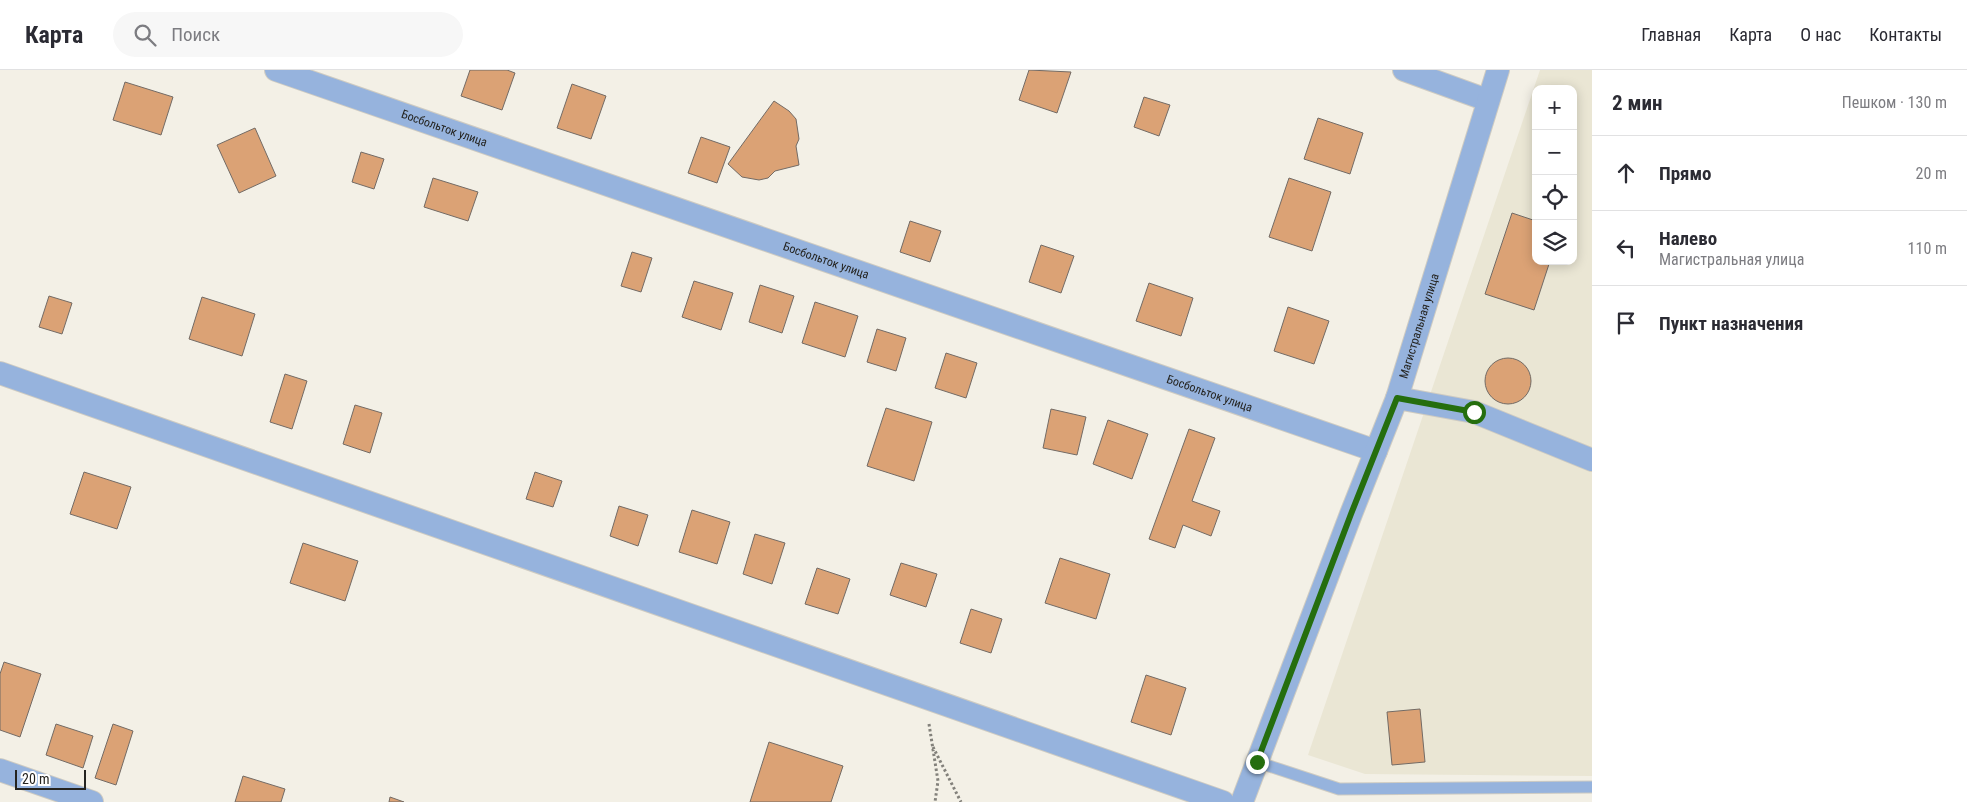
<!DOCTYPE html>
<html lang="ru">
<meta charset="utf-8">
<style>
:root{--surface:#fff;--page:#f7f7f7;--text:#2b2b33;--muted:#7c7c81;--line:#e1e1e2}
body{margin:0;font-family:"Roboto Condensed",sans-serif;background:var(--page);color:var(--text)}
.controls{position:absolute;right:15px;top:15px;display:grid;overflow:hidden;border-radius:10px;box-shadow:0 2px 12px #0003}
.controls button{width:45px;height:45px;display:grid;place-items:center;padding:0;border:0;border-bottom:1px solid var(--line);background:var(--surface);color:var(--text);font:25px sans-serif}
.scale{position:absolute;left:15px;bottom:12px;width:71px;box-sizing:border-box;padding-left:5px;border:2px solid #24231f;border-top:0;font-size:14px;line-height:18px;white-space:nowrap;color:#24231f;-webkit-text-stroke:4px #fff;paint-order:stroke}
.stop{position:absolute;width:15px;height:15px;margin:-11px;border:4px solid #256e0e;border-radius:50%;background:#fff}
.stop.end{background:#256e0e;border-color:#fff;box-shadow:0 1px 5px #0008}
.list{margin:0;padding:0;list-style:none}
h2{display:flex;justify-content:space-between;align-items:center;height:65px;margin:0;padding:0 20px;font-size:21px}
h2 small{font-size:16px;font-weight:400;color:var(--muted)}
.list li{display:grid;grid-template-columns:32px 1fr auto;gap:15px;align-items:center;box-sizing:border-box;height:75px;padding:0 20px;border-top:1px solid var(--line)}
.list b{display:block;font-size:19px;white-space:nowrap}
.list p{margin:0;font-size:16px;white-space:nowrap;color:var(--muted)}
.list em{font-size:16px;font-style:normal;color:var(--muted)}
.icon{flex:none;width:28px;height:28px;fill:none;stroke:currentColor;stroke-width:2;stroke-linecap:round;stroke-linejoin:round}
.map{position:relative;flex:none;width:1592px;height:732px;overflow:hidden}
header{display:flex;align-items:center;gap:30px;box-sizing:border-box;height:70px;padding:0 25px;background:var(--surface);border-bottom:1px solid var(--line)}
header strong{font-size:24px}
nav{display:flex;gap:28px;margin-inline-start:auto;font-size:18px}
.search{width:350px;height:45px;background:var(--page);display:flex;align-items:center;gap:12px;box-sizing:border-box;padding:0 18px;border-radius:28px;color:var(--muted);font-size:19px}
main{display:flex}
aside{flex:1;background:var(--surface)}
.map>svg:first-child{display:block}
</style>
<header>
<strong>Карта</strong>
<div class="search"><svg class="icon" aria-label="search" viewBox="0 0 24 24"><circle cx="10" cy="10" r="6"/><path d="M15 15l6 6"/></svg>Поиск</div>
<nav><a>Главная</a><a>Карта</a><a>О нас</a><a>Контакты</a></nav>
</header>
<main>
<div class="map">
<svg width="1592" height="732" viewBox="0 0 1592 732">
<rect width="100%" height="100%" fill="#f3f0e6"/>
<!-- built -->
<path fill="#eae6d4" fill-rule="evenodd" d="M1540,0H1592V706L1365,704L1308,685ZM1536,19H1573V191H1536Z"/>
<!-- building -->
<path fill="#dba275" stroke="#736b65" d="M470,0H507L515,3L502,40L461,26Z
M1029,0L1071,2L1057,43L1019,30Z
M125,12L173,27L161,65L113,50Z
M572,14L606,26L591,69L557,58Z
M1144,27L1170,35L1159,66L1134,57Z
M774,31L789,41L796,49L799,69L796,76L799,95L775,101L768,108L759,110L742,107L728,94Z
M1318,48L1363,63L1350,104L1304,89Z
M255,58L276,106L239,123L217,75Z
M701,67L730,77L717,113L688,103Z
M361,82L384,89L374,119L352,112Z
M433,108L478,122L468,151L424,137Z
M1289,108L1331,122L1312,181L1269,167Z
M1512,143L1536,151V191H1550L1534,240L1485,224Z
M910,151L941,161L930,192L900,182Z
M1041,175L1074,186L1061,223L1029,212Z
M632,182L652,188L641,222L621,216Z
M694,211L733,223L721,260L682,247Z
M1149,213L1193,228L1181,266L1136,251Z
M760,215L794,226L782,263L749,252Z
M49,226L72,233L62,264L39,257Z
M202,227L255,244L242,286L189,269Z
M815,232L858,246L845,287L802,273Z
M1288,237L1329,251L1314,294L1274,281Z
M877,259L906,268L896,301L867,292Z
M946,283L977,293L966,328L935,318Z
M1485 311a23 23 0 1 1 46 0a23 23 0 1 1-46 0Z
M285,304L307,311L292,359L270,352Z
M355,335L382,343L370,383L343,374Z
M886,338L932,352L914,411L867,396Z
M1051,339L1086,347L1077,385L1043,378Z
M1108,350L1148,364L1132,409L1093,394Z
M1189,359L1215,368L1192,431L1220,441L1211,466L1183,455L1175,478L1149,469Z
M84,402L131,417L117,459L70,444Z
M535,402L562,411L553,437L526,429Z
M619,436L648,445L638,476L610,466Z
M692,440L730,452L717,494L679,482Z
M755,464L785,473L772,514L743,504Z
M303,473L358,491L345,531L290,513Z
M1060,488L1110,504L1096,549L1045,533Z
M901,493L937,504L926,537L890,525Z
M817,498L850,509L838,544L805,534Z
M971,539L1002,549L991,583L960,573Z
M4,592L41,604L20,667L0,660V604Z
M1146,605L1186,618L1171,665L1131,652Z
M1420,639L1425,692L1392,695L1387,642Z
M56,654L93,666L83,698L46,685Z
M113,654L133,661L116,715L95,708Z
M769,672L843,696L831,732H750Z
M243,706L285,719L281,732H235Z
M390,727L404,732H389Z"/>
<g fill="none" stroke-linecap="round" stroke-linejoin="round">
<!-- service casing -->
<g stroke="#cecbc2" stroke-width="13">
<path id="service" d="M1257,692L1339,719L1592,717"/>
</g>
<!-- minor casing -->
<g stroke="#cecbc2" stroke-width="24">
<g id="minor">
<path id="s1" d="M276,0L1376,381"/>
<path d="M1404,0L1487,30"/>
<path d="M0,303L1223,732"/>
<path d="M1397,328L1474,342L1592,390"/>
<path d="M0,700L92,732"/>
<path id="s2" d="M1242,732L1351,444L1397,328L1498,0"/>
</g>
</g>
<!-- path -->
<path stroke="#83817b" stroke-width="3" stroke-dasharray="2.5 2.5" stroke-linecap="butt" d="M929,654L938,711L935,732
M933,677L961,732"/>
<!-- service -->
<use href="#service" stroke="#96b3dd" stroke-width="11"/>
<!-- minor -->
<use href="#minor" stroke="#96b3dd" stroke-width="22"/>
</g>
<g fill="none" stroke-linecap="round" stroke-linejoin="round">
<!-- route -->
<path stroke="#256e0e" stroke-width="6" d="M1257,692L1351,444L1397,328L1474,342"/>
</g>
<g text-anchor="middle" stroke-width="4" stroke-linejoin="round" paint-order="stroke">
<!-- street labels -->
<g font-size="12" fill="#24231f" stroke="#fff">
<text dy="4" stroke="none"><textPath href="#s1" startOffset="178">Босбольток улица</textPath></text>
<text dy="4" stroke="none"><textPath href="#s1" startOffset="582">Босбольток улица</textPath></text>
<text dy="4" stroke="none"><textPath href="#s2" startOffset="508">Магистральная улица</textPath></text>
<text dy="4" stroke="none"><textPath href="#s1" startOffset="988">Босбольток улица</textPath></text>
</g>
</g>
</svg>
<div class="controls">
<button>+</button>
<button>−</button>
<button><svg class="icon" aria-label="locate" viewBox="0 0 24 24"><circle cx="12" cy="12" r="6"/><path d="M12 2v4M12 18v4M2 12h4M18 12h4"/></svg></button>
<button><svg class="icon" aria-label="layers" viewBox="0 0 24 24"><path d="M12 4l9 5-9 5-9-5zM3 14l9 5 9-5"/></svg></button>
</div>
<div class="scale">20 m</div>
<div class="stop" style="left:1474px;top:342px"></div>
<div class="stop end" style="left:1257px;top:692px"></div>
</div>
<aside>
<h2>2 мин<small>Пешком · 130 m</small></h2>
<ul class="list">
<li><svg class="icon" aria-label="ahead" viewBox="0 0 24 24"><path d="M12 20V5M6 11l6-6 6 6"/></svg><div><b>Прямо</b></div><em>20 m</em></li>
<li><svg class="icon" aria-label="left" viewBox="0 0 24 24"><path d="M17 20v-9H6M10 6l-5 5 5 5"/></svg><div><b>Налево</b><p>Магистральная улица</p></div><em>110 m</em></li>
<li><svg class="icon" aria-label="arrive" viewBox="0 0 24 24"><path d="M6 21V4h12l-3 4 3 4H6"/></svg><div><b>Пункт назначения</b></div></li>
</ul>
</aside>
</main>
